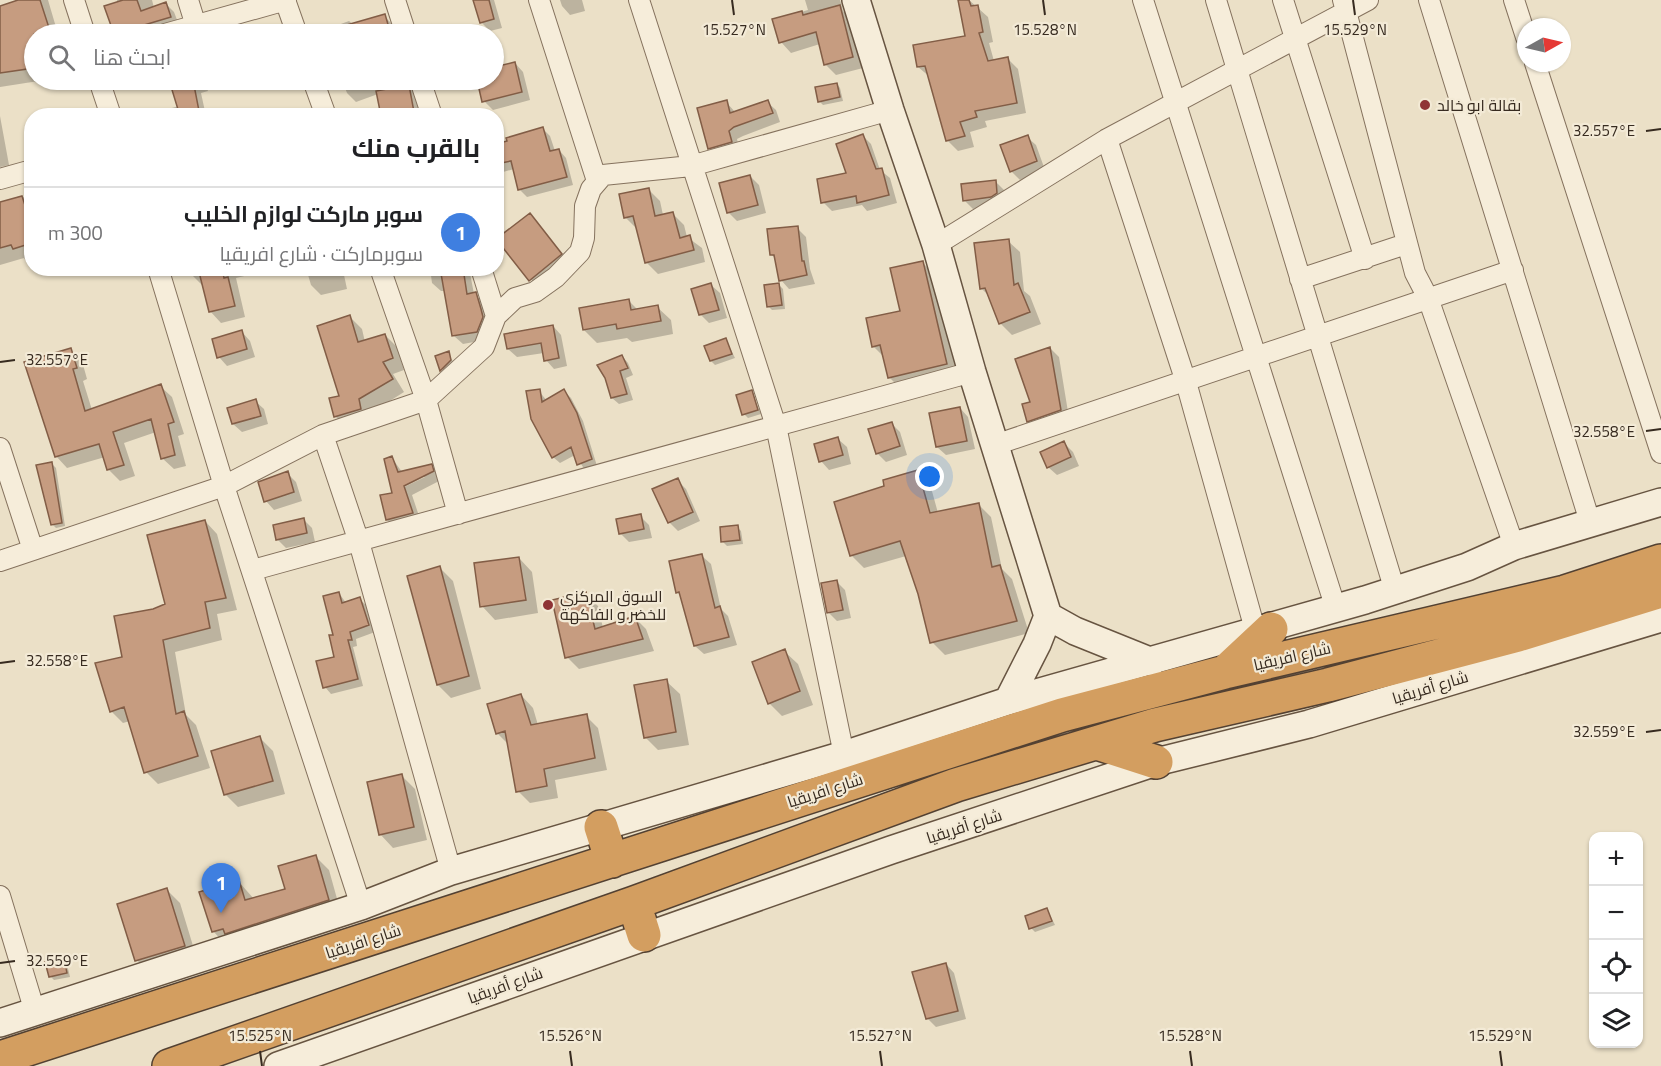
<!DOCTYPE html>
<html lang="ar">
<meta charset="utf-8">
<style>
:root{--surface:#fff;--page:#f2f2f2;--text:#202124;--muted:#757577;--line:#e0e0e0;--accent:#ea580c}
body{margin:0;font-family:Georgia,Cairo,serif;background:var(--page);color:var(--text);direction:rtl}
.controls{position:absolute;right:18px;bottom:18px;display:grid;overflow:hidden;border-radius:12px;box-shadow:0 2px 4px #0004}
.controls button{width:54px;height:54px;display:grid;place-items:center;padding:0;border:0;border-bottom:2px solid var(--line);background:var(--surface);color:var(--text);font:30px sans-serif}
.compass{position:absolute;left:1517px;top:18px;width:54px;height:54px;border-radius:50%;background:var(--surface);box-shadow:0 2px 4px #0004;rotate:82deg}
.you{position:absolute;left:930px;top:477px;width:21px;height:21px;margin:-15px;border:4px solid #fff;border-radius:50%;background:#1a73e8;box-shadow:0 0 0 9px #1a73e833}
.badge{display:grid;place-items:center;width:39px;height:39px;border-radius:50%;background:var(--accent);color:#fff;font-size:20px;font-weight:700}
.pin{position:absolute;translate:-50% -50px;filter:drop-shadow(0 2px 3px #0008)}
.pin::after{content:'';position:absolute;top:32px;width:21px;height:18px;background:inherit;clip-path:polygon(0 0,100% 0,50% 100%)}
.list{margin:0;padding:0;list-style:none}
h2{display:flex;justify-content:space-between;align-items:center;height:78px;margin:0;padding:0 24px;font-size:26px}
h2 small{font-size:20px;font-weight:400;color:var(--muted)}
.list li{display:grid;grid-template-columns:39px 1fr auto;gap:18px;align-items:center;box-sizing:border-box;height:90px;padding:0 24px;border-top:2px solid var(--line)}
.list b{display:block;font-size:22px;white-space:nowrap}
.list p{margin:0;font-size:20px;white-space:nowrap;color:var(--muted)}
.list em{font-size:20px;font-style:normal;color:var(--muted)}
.icon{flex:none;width:33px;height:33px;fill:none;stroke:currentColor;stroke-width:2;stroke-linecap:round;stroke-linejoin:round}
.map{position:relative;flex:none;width:1661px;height:1066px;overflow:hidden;direction:ltr}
.search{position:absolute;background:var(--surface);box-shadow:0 2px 4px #0004;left:24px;top:24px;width:480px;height:66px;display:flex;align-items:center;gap:15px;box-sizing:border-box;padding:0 21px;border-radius:33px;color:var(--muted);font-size:22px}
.panel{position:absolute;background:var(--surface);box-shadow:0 2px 4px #0004;left:24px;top:108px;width:480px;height:168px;border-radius:24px;direction:rtl}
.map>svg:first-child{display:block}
</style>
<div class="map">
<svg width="1661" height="1066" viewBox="0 0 1661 1066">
<rect width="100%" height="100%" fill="#ebe0c7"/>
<!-- shadow -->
<path fill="#0003" fill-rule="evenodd" d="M22,0H48L58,34H34V80H45L0,87V8Z
M117,0H152L154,8L166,4L174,12L179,25L151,34H115L106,7L117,3Z
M475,0H494L502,28L490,31L481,22Z
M560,0H582L585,11L570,15L562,6Z
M805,0H840L843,11L850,18L863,68L836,75L825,64L820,44L791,53L781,42L774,20L808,10Z
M960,0H969L988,17L993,42L989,43L994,61L1008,59L1018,69L1026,113L985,121L987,127L970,132L974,147L958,151L948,141L930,77L918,67L967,38Z
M384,16L393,25L396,34H323L322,31L349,21L354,25Z
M515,63L523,72L530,100L493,110L484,101L479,80H494V69Z
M170,80H204L208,91L201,93L206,116H173L172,108L179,106Z
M342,80H380L384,91L408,87L417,95L421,116H382L378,94L356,102L347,93Z
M837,84L840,88L843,101L823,105L819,101Z
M726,102L736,113L767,102L776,110L780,122L743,136L737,139L740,151L718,157L709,148Z
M0,116L9,165L0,167Z
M543,129L550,136L555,151L559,150L566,158L573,185L527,197L519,189L514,169L496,174V144Z
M863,136L871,144L880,170L890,178L897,203L867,211L862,205L832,211L823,202L848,175Z
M1027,137L1036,145L1045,170L1020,180L1011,171Z
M750,176L759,185L766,213L737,221L728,212Z
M995,181L1004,190L1005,202L1000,205L973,209L964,200Z
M648,189L660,201L663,215L672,213L684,225L687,237L702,248L705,262L658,274L646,262L637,229L625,217Z
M32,195V260L27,262L24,258L0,265V204Z
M530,215L574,268L543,294L498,239Z
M797,228L806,237L810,269L815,284L789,289L781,280L776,259L772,255Z
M1008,241L1020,252L1024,291L1030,296L1041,324L1012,335L1000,323L990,297L981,288Z
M922,262L935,275L958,376L901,389L889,377L884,357L873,346L902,312Z
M191,268H265V271L236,278L245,317L221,323L210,311L204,287L192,275Z
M306,268H363L364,271L344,275L347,289L321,295L311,285Z
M430,268H469L474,294L484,303L491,327L485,340L463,344L454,336L446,291H441L432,283Z
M711,285L720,293L727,318L709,323L700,314Z
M779,285L783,289L785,309L772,310L768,306Z
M629,301L638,310L657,307L671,320L673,334L632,342L627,338L597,343L584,330Z
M350,317L362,329L365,342L385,335L397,347L404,370L393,374L404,392L347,428L335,416L341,397Z
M553,326L561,335L567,366L554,369L546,360L544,353L517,357L508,349Z
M242,332L250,341L255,357L227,366L219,357Z
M726,340L735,358L715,365L711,361Z
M1050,348L1059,357L1069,418L1037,429L1028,421L1031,403Z
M70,350L82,361L87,379L83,381L92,410L160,386L172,397L184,434L178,436L186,466L174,469L162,458L156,432L124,443L135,476L120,481L109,470L105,457L67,468L56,456Z
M448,353L455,365L445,374L437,357Z
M622,356L628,363L633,375L626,378L633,400L619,404L612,398L606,377Z
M539,391L547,401L564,391L571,398L583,421L597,466L585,470L575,455L560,463L553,457Z
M751,392L761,414L748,418L744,414Z
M255,401L264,409L268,424L242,432L233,424Z
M960,408L968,417L975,449L946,455L937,447Z
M891,423L900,432L907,455L886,462L877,453Z
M838,439L847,447L851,464L829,470L821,461Z
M1064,443L1073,452L1079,466L1057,475L1048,467Z
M392,458L402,472L431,466L440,474L441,480L412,495L421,522L396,528L387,520L393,494ZM418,477H425L398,490L396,488Z
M52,464L56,468L65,526L56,528L52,524Z
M917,472L930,484L938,513L978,504L991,517L1002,569L1012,579L1029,633L945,655L932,642L920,594L906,556L864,568L852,556L836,503L886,487Z
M287,473L296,482L302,501L274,510L266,501Z
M677,480L686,489L700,521L678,531L669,522Z
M640,516L649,525L652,538L629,542L620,533Z
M304,520L312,528L315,542L286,548L277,539Z
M205,521L217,534L237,610L217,614L222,640L175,652L186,715L196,725L210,768L158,784L146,772L130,721L123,723L111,711L124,658L154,611L166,604Z
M737,527L741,531L743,544L727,546L723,542Z
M702,556L711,564L721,609L728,616L737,645L704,654L695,646L681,596L677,592Z
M519,558L532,572L538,613L495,620L482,606Z
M439,567L453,581L481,689L451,698L438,685Z
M836,581L845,590L851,618L837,621L828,612Z
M339,593L346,603L359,599L366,605L375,632L356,639L357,646L353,647L363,686L331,694L325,687L336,658Z
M586,594L598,606L603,628L634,617L646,629L654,651L579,669L567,657Z
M784,651L798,664L813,705L782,716L769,703Z
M666,681L680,694L689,745L658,750L645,737Z
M521,695L533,708L538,725L586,716L598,728L607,770L555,780L558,798L530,803L518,791L509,745L497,733Z
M260,738L273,751L285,794L238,807L225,794Z
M402,776L415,789L427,840L393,848L380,834Z
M316,857L329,870L341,913L226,945L213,931L239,882L254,899L287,890Z
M167,890L180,903L197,959L150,974L137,960Z
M1047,909L1055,925L1035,932L1031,928Z
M63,960L67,964L70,977L54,980L50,976Z
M946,964L954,973L966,1019L936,1027L927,1018Z"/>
<!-- building -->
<path fill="#c69c80" stroke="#825d46" stroke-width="1.5" d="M18,0H40L51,34H34V68L0,73V6Z
M123,0H137L141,11L166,2L171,17L114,34L104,6Z
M473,0H489L494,19L480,23Z
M958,0H969L971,6L978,5L983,32L979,33L988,61L1008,57L1017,103L975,111L977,117L960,122L965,136L946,141L925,66L917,67L913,45L965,36Z
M840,5L853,57L824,65L816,32L779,43L772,19L802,11L803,15Z
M385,14L389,28L367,34H329V30Z
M515,62L522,92L482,102L477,80H494V67Z
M169,80H193L200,116H180Z
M837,83L840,97L818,102L815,87Z
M409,85L414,112L381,116L376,91Z
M727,100L730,113L768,100L773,113L734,127L729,131L732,142L708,149L697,108Z
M543,127L550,151L559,149L567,177L518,190L511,161L496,164V144L507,141L506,138Z
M863,134L876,169L882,168L889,195L857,203L856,196L821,203L817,179L846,173L836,144Z
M1028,135L1037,161L1010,172L1000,145Z
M750,175L758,205L727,213L719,183Z
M996,180L997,193L991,197L963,201L961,184Z
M649,188L655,216L673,212L680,238L690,235L694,250L645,263L633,216L624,218L619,194Z
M22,196L32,227V243L13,249L11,245L0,248V202Z
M530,213L562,254L529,281L496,239Z
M798,226L802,261H804L807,275L779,281L774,255H770L767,229Z
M1009,239L1014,285L1018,283L1030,312L999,324L985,288L980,289L974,243Z
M923,261L947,364L888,378L880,345L872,347L866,318L900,311L890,268Z
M198,268H222L224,278L228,277L235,306L209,312Z
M440,268H463L467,294L476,292L481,309L483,317L477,332L452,336Z
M711,283L719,310L699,315L691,289Z
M779,283L782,305L767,307L764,285Z
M629,299L631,310L658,305L661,321L617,329L616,324L583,330L579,308Z
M350,315L358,342L385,334L393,358L383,362L393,379L359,399L361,409L334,417L329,398L339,396L317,326Z
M553,325L559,358L544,361L541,343L507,349L504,334Z
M242,330L247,349L217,358L212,339Z
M726,338L732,354L710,361L704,346Z
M1050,347L1061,410L1027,422L1022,404L1030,402L1015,359Z
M71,348L77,368L73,369L85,411L161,384L174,422L168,424L175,455L161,459L151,419L113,432L124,465L107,470L99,444L55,457L24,362Z
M449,351L451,360L440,371L435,356Z
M622,355L628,368L620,371L627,394L611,398L605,378L597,365Z
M540,389L542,402L564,389L577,413L592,459L577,465L571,447L552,458L531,419L526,391Z
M752,390L758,410L742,415L736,395Z
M256,399L261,416L232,424L227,408Z
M960,407L967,441L936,447L929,413Z
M892,422L900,446L876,454L868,429Z
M838,437L843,455L819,462L814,444Z
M1064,441L1071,457L1047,468L1040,452Z
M392,456L398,472L432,464L434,471L404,486L413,513L386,520L380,495L392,493L384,459Z
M52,462L62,523L51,525L36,465Z
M918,470L930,513L979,503L992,567L1000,565L1017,621L930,643L918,594L900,541L850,556L834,502L884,486L883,480Z
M288,471L294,492L264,502L258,482Z
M678,478L693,512L668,523L652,489Z
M641,514L644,529L619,534L616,519Z
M304,518L307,533L276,540L273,525Z
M205,520L226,598L205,602L210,628L163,640L176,714L184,711L198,756L144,773L124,707L110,712L95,663L122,657L114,616L153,609L165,604L147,535Z
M738,525L740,540L721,542L720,527Z
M702,554L715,608L720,606L729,637L694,646L679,592L676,593L669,561Z
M519,557L526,600L480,607L474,563Z
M440,566L469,676L437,685L407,576Z
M837,580L843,610L827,613L821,583Z
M339,592L342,603L360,597L369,625L350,632L352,640H348L358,679L323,688L316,661L334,657L329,635H333L323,596Z
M586,592L595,629L635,616L643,639L565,658L552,600Z
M785,649L800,691L768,704L752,662Z
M667,679L676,732L644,738L634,685Z
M521,694L531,725L587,714L595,758L544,769L547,786L516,792L505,731L496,734L487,704Z
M260,736L273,781L224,795L211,751Z
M402,774L414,827L379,835L367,782Z
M316,855L329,900L225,934L223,929L212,932L199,892L239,880L245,900L285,889L278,866Z
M167,888L185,946L135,961L117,904Z
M1047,908L1052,921L1029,929L1025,916Z
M64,958L67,973L49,977L45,962Z
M946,963L958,1011L926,1019L912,972Z"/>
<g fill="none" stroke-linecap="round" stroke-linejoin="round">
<!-- street casing -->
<g stroke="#85725e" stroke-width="22">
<path id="street" d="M74,0L85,34
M188,0L196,26
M285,0L297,34
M395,0L406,34
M539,0L597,181
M639,0L776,426L844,755
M1143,0L1336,609
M1216,0L1395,591
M1283,0L1365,259
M1343,0L1415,273L1428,298L1514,546
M1429,0L1590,522
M1514,0L1526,37
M165,34L286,0
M1535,63L1661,453
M99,80L111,116
M313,80L326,116
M420,80L432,116
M1107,139L1186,382L1256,633
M0,179L32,170
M936,245L1107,139L1368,0
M158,268L224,486L361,906
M380,268L426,400L458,514
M481,268L496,316
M1300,279L1406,244
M323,435L359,542L451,871
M995,445L1513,270
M0,448L33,550
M0,561L224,486L323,435L426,400L484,347L496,316L515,298L535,292L556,277L580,252L584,238L585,206L591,189L603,175L691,166L890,110
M253,570L972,372
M0,896L35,1012"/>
</g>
<!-- secondary casing -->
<g stroke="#675441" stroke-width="30">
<path id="secondary" d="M856,0L890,110L936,245L972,372L1048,616L1037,644L1008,701
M1048,616L1075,631L1152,662
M0,1023L361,906L451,871L844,755L1008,701L1365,600L1467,567L1514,546L1661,502
M278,1066L891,850L1156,762L1309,724L1661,618"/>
</g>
<!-- highway casing -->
<g stroke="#534132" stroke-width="36">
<path id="highway" d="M1226,671L1271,629
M1097,743L1156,762
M601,827L612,861
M634,903L644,935
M0,1058L1062,715L1225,672L1565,592L1661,561
M169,1066L634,903L956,785L1155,725L1328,685L1518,635L1661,591"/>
</g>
<!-- street -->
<use href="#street" stroke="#f6edda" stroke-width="20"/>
<!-- secondary -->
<use href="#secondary" stroke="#f6edda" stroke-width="27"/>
<!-- highway -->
<use href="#highway" stroke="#d39e60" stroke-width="33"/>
</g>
<!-- ticks -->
<path fill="none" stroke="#372b20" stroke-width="2" d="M732,0L734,15M1043,0L1045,15M1353,0L1355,15M1646,131L1661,129M0,362L15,360M1646,431L1661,429M0,663L15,661M1646,732L1661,730M0,963L15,961M260,1051L262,1066M570,1051L572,1066M880,1051L882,1066M1190,1051L1192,1066M1500,1051L1502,1066"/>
<!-- markers -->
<g fill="#8f3335" stroke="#f3ead6" stroke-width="2">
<circle cx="1425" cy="105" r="6"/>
<circle cx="548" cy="605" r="6"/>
</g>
<g text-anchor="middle" stroke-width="4.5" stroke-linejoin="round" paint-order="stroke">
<!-- poi labels -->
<g font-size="16" fill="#372b20" stroke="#f3ead6" text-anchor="start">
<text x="1437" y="111">بقالة ابو خالد</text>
<text x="560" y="602">السوق المركزي<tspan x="560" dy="18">للخضر و الفاكهة</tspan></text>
</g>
<!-- street labels -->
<g font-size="16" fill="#372b20" stroke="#f3ead6">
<text transform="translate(1292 656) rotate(-13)" y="6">شارع افريقيا</text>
<text transform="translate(1430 687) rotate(-17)" y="6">شارع أفريقيا</text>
<text transform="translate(825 790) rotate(-18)" y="6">شارع افريقيا</text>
<text transform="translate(964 826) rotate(-18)" y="6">شارع أفريقيا</text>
<text transform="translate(363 941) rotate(-18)" y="6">شارع افريقيا</text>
<text transform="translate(505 985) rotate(-20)" y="6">شارع أفريقيا</text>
</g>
</g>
<g font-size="15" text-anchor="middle" fill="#372b20" stroke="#f3ead6" stroke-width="4.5" stroke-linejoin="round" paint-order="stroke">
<text x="734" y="35">15.527°N</text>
<text x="1045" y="35">15.528°N</text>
<text x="1355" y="35">15.529°N</text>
<text x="1604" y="136">32.557°E</text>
<text x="57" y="365">32.557°E</text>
<text x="1604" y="437">32.558°E</text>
<text x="57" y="666">32.558°E</text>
<text x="1604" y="737">32.559°E</text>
<text x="57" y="966">32.559°E</text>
<text x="260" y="1041">15.525°N</text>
<text x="570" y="1041">15.526°N</text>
<text x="880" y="1041">15.527°N</text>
<text x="1190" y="1041">15.528°N</text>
<text x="1500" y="1041">15.529°N</text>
</g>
</svg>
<div class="controls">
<button>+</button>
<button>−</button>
<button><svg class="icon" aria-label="locate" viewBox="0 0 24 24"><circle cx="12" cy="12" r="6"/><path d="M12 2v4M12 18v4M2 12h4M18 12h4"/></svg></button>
<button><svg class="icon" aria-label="layers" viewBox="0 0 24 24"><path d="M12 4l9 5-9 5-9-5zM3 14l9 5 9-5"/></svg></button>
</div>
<svg class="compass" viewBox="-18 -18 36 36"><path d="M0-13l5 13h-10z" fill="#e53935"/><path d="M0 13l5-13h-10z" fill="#757577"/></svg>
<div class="you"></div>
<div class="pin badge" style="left:221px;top:913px;background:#3f7fe0">1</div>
<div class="search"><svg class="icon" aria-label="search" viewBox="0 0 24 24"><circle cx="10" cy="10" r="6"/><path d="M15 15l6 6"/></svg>ابحث هنا</div>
<section class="panel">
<h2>بالقرب منك<small></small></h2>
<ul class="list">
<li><span class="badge" style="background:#3f7fe0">1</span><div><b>سوبر ماركت لوازم الخليب</b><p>سوبرماركت · شارع افريقيا</p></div><em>300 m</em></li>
</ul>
</section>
</div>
